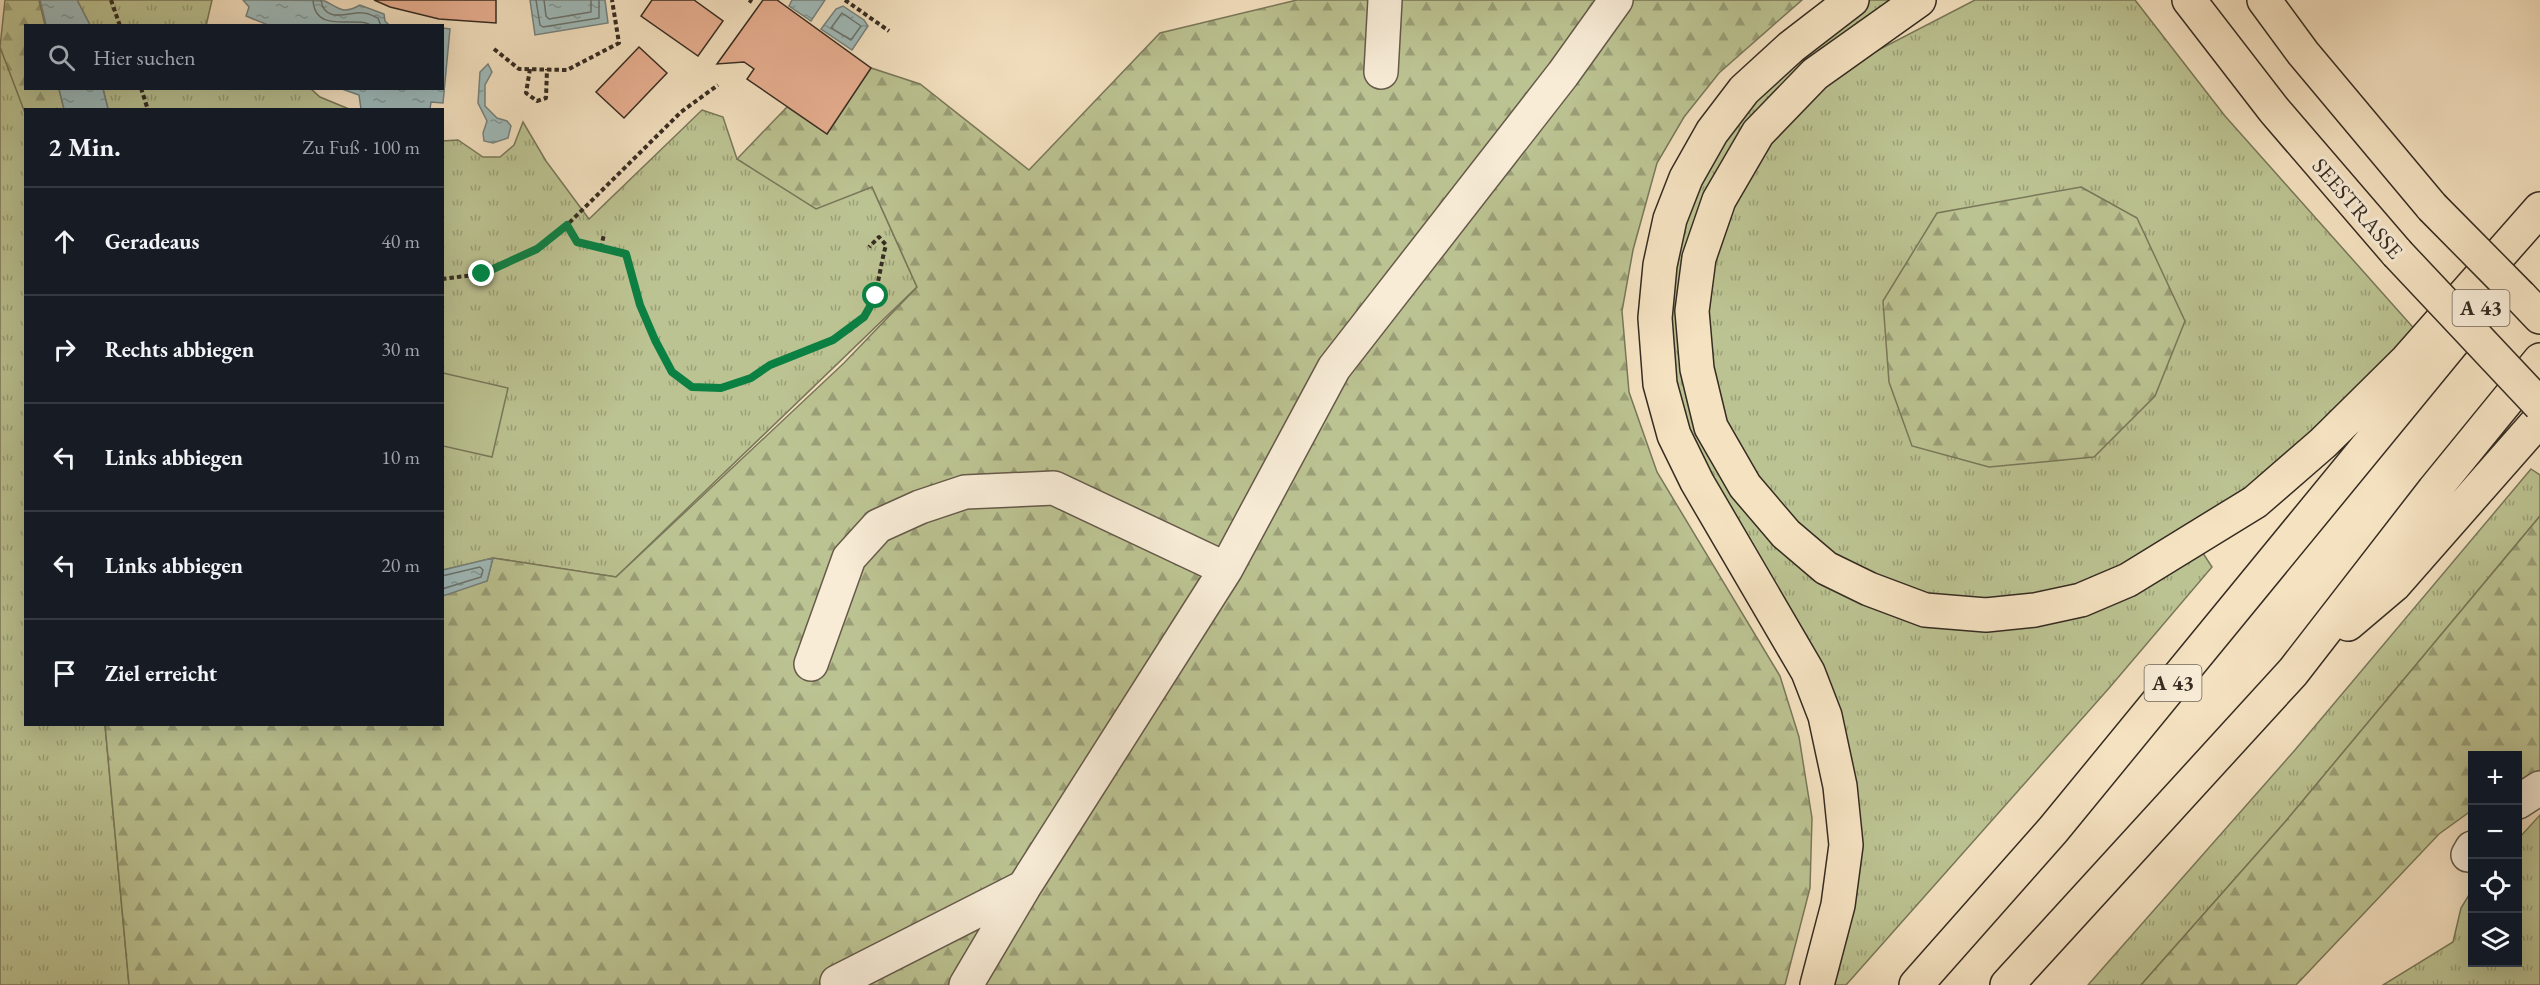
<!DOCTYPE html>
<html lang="de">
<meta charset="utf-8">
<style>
:root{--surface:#171b24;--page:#242831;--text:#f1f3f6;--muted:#9ea1a6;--line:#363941}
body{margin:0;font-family:"EB Garamond",serif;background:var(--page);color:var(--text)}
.controls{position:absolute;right:18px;bottom:18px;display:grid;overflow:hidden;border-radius:0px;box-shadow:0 6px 24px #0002}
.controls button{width:54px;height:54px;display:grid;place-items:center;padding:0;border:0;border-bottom:2px solid var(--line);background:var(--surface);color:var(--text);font:30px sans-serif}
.stop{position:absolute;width:18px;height:18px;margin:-14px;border:4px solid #0b8043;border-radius:50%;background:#fff}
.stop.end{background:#0b8043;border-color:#fff;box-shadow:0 2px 6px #0008}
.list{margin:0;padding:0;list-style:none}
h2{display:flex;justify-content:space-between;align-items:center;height:78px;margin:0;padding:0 24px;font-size:26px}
h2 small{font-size:20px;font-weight:400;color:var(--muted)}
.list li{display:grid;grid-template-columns:39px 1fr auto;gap:18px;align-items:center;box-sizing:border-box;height:108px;padding:0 24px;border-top:2px solid var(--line)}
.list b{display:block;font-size:22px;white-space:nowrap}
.list em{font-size:20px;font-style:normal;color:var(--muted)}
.icon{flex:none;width:33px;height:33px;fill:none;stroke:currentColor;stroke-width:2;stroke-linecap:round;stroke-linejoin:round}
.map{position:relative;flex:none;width:2540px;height:985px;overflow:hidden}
.search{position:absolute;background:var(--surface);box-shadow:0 6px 24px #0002;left:24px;top:24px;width:420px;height:66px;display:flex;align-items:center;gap:15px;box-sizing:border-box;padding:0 21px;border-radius:0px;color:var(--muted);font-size:22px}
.panel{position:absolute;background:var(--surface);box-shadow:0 6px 24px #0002;left:24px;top:108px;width:420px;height:618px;border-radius:0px}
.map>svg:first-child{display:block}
</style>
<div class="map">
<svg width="2540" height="985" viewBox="0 0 2540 985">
<defs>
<pattern id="grass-tufts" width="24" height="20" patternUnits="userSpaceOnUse" patternTransform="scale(1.5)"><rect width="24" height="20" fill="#bcc392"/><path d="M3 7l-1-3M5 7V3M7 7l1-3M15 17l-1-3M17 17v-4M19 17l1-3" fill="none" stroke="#9a9f77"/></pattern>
<pattern id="forest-firs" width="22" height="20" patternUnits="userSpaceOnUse" patternTransform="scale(1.5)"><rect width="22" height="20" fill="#bcc392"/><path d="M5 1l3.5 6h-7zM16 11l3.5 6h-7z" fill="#9a9f77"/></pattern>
<pattern id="water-ripples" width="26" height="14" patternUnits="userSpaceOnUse" patternTransform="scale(1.5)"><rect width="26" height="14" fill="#a0bcbc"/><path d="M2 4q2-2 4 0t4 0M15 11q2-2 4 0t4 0" fill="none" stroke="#839998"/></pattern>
</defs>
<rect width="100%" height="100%" fill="#f5e2c1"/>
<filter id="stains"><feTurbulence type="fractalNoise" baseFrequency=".00333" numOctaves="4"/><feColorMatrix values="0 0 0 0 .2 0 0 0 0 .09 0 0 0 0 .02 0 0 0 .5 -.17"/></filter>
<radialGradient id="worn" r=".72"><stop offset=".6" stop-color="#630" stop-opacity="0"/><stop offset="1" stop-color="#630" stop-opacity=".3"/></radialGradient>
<!-- grass -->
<path fill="url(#grass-tufts)" stroke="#79785a" stroke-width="1.5" d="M77,0H212L206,26L90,25Z
M1859,0H1916L1813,71L1697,259L1710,429L1825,571L1986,618L2197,544L2212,567L2110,687L1846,985H1825L1845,785L1679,433L1665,266L1717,134Z
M1975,0H2135L2225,116L2418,333L2312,445L2187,534L2082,589L1958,606L1849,570L1794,526L1726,429L1709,372L1705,300L1728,203L1776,133L1824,78Z
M0,47L26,113V724L105,725L129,985H0Z
M103,89H311L320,97L349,109H108Z
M702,110L723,117L737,159L872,187L917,287L616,577L493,558L443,570L442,141L458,140L483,157H500L514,145L523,122L546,161L589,219Z
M2531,469L2540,475V516L2285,822L2141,985H2088L2295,750Z
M2540,815V985H2383L2453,942L2461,908L2472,890V962H2518V839Z"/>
<!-- forest -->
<path fill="url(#forest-firs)" stroke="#79785a" stroke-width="1.5" d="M5,0H39L45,25L26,26V88L59,89L64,109L26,110L25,113L0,47Z
M1297,0H1802L1719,73L1684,117L1657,163L1633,250L1622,311L1629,392L1657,472L1780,676L1799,737L1812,818L1810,888L1785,985H129L105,725L442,724L443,595L487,581L493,558L616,577L844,363L917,287L872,187L816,209L737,159L787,107L827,134L871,68L920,84L1029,170L1160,33Z
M2081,187L2137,218L2185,321L2155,396L2094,457L1989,467L1912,446L1889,382L1883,301L1937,213Z
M2540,516V778L2518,787V756H2472V810L2439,834L2296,985H2141L2285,822Z"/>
<!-- pitch -->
<path fill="#bcc392" stroke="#79785a" stroke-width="1.5" d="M443,373L508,388L492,457L443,446Z"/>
<!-- water -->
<path fill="url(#water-ripples)" stroke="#76827e" stroke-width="1.5" d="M40,0H77L90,25H46Z
M243,0C256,0 318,0 325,1C339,8 343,15 360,5L384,14L385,21L389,25H268L246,16L249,7Z
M530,0H605L608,23L535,35Z
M792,0H825L811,21L789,6Z
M843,6L864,20L868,26L852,50L821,29L836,9Z
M443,28L450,29L443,103L431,102L430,109H361L359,95L342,89L442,88Z
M488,64L492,72L485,85V106L497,118L507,121L511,126L508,138L493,143L484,141L483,133L487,121L478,103L480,72Z
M59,89H103L108,109H64Z
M493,558L487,581L443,596V570Z"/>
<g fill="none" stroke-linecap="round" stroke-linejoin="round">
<!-- shore -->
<path stroke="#6b746f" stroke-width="1.5" d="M313,0C315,36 358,14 372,26
M321,0C324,25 352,11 363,13C368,13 373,16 378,18L381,26
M536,0L540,25L543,27L599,18V0
M544,0L546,16L549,19L591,12V0
M842,13L861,26L851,40L831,28Z
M442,576L480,567L483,570L481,577L442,589"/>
</g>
<!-- building -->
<path fill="#e9b092" stroke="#362c22" stroke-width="1.5" d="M374,0H496V23L439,19L390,7Z
M652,0H694L723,21L698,56L641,16Z
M763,0H777L871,68L827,134L747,79L754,69L744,62L717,64Z
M639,47L667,73L624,118L596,92Z"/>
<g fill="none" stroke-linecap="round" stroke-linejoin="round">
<!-- minor casing -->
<g stroke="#665a4a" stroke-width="36">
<path id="minor" d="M1381,72L1385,0
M811,664L849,558L878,526L920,507L965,492L1054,488L1226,569
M2518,802L2540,788
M2468,855L2472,848
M837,982L1024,887
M966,985L1024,887L1226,569L1334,368L1563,74L1616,0"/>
</g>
<!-- major casing -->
<g stroke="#362c22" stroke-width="36">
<path id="major" d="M2189,0L2274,110L2397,253
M2264,0L2303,53L2432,207
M2520,296L2540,317"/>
</g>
<!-- highway casing -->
<g stroke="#362c22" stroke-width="36">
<path id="highway" d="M1919,0L1815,74L1758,133L1719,200L1699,258L1692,311L1697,369L1711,427L1745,486L1786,534L1826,568L1869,589L1925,610L1986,615L2035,610L2081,600L2128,580L2255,502L2323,443L2407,360L2540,209
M2348,624L2394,585L2540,419
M1817,985L1838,905L1846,845L1840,786L1825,716L1808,672L1697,482L1674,435L1660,384L1655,318L1660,265L1670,219L1686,178L1712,132L1744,90L1791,47L1852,0
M1916,985L2053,830L2480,309
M2007,985L2293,672L2434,490L2540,360"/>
</g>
<!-- path -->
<path stroke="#362c22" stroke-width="4" stroke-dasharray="4.5 3" stroke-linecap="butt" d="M111,0L120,26
M749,0L752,2
M845,0L889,31
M494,49L519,69L567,70L619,43L612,0
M530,69L526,93L537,101L546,98L547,69
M141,88L148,110
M567,225L577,242L625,254C635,287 657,373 692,386C699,389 716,389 723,387C733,384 745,381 754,376C760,372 766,367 773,364C801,352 847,341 865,315C879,294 879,269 886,245L879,237L869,247
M601,248L604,234
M442,279L482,274L537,249L567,225L681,112L718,85"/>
<!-- minor -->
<use href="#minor" stroke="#f8ecd7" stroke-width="33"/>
<!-- major -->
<use href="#major" stroke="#f5e2c1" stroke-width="33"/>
<!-- highway -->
<use href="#highway" stroke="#f5e2c1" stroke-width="33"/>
<!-- major-bridge casing -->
<g stroke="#362c22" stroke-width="36" stroke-linecap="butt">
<path id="major-bridge" d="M2432,207L2520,296
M2397,253L2540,405"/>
</g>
<!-- major-bridge -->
<use href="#major-bridge" stroke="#f5e2c1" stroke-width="33"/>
</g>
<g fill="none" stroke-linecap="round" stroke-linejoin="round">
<!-- route -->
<path stroke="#0b8043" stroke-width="8" d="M482,274L537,249L567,225L577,242L626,254L640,305L655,340L672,372L692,387L721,388L751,378L770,365L833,340L864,317L876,296"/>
</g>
<g text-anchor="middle" stroke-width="6" stroke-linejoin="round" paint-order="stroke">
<!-- shield labels -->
<g fill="#f8ecd7" stroke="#706658" stroke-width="1.5">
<rect x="2452.5" y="290" width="57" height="36" rx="4.5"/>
<rect x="2144.5" y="665" width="57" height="36" rx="4.5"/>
</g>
<g font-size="21" font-weight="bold" fill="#362c22">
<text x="2481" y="315">A 43</text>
<text x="2173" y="690">A 43</text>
</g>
<!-- street labels -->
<g font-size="22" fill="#362c22" stroke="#f8ecd7">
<text transform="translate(2358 208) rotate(49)" y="8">SEESTRASSE</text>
</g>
</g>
<rect width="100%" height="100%" filter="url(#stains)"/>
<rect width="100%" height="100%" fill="url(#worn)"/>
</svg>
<div class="controls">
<button>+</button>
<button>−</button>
<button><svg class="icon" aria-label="locate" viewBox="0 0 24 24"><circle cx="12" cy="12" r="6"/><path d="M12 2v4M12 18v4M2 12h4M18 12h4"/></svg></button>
<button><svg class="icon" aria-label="layers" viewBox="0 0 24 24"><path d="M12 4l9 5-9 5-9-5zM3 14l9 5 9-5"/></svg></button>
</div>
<div class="stop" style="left:876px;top:296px"></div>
<div class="stop end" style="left:482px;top:274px"></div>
<div class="search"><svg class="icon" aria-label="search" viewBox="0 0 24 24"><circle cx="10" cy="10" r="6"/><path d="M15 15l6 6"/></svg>Hier suchen</div>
<section class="panel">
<h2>2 Min.<small>Zu Fuß · 100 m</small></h2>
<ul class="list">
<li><svg class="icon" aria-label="ahead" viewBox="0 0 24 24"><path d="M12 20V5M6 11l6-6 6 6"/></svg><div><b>Geradeaus</b></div><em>40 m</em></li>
<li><svg class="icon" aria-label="right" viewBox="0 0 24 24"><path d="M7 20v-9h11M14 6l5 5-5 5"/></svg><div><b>Rechts abbiegen</b></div><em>30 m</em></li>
<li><svg class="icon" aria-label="left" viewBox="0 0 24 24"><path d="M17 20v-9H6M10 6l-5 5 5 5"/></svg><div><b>Links abbiegen</b></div><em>10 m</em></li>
<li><svg class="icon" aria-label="left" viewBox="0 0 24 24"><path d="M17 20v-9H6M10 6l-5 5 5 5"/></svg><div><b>Links abbiegen</b></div><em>20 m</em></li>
<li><svg class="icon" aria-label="arrive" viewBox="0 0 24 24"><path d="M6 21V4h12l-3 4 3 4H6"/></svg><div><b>Ziel erreicht</b></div></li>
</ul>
</section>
</div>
